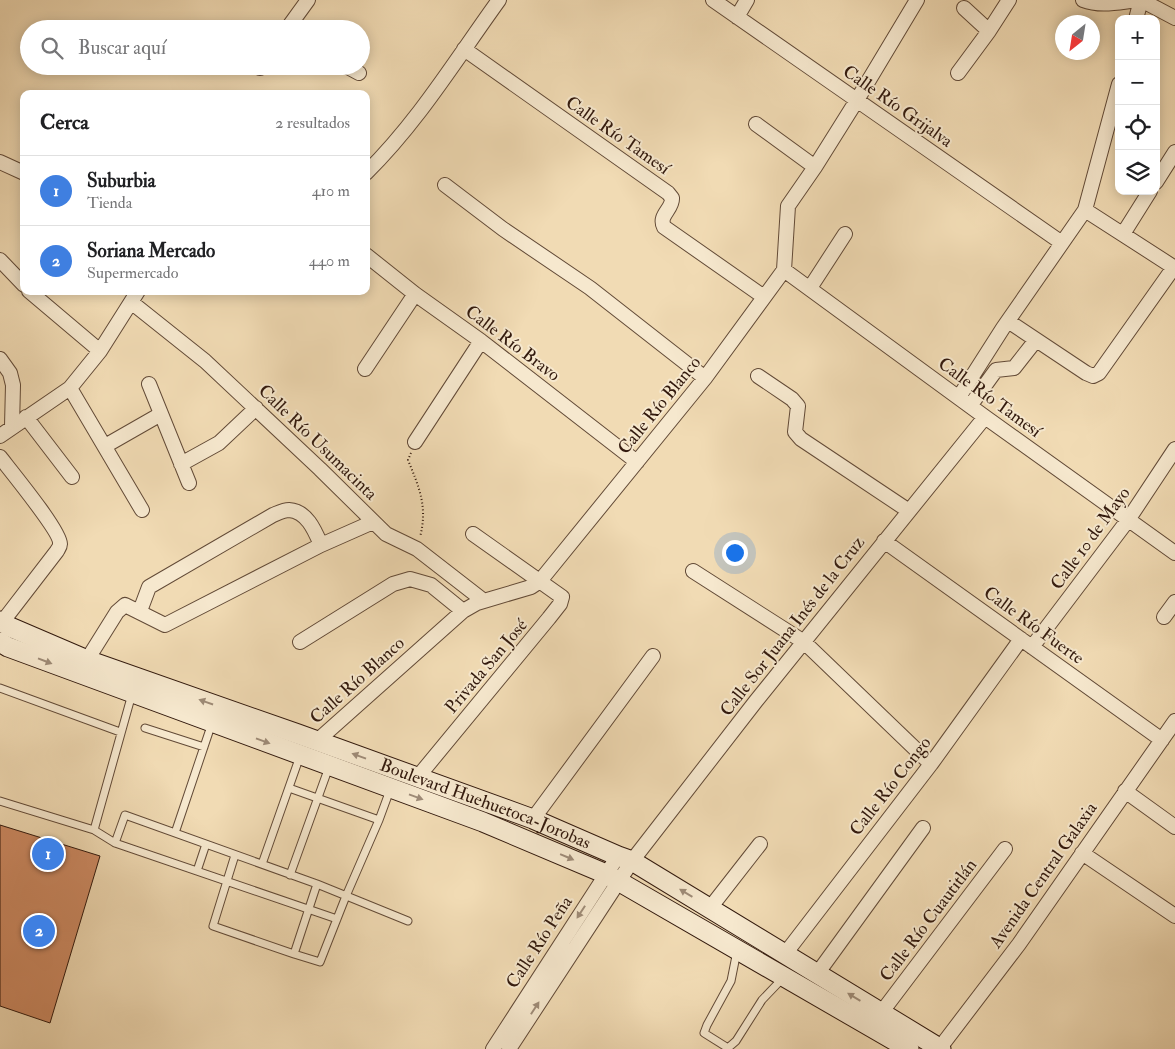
<!DOCTYPE html>
<html lang="es">
<meta charset="utf-8">
<style>
:root{--surface:#fff;--page:#f6f6f6;--text:#202124;--muted:#757577;--line:#e0e0e0;--accent:#1a73e8}
body{margin:0;font-family:"IM FELL Double Pica",serif;background:var(--page);color:var(--text)}
.controls{position:absolute;right:15px;top:15px;display:grid;overflow:hidden;border-radius:10px;box-shadow:0 2px 12px #0003}
.controls button{width:45px;height:45px;display:grid;place-items:center;padding:0;border:0;border-bottom:1px solid var(--line);background:var(--surface);color:var(--text);font:25px sans-serif}
.compass{position:absolute;left:1055px;top:15px;width:45px;height:45px;border-radius:50%;background:var(--surface);box-shadow:0 2px 12px #0003;rotate:210deg}
.you{position:absolute;left:734px;top:552px;width:18px;height:18px;margin:-12px;border:4px solid #fff;border-radius:50%;background:#1a73e8;box-shadow:0 0 0 8px #1a73e833}
.badge{display:grid;place-items:center;width:32px;height:32px;border-radius:50%;background:var(--accent);color:#fff;font-size:16px;font-weight:700}
.pin{position:absolute;translate:-50% -50%;border:2px solid #fff;box-shadow:0 1px 5px #0006}
.list{margin:0;padding:0;list-style:none}
h2{display:flex;justify-content:space-between;align-items:center;height:65px;margin:0;padding:0 20px;font-size:21px}
h2 small{font-size:16px;font-weight:400;color:var(--muted)}
.list li{display:grid;grid-template-columns:32px 1fr auto;gap:15px;align-items:center;box-sizing:border-box;height:70px;padding:0 20px;border-top:1px solid var(--line)}
.list b{display:block;font-size:19px;white-space:nowrap}
.list p{margin:0;font-size:16px;white-space:nowrap;color:var(--muted)}
.list em{font-size:16px;font-style:normal;color:var(--muted)}
.icon{flex:none;width:28px;height:28px;fill:none;stroke:currentColor;stroke-width:2;stroke-linecap:round;stroke-linejoin:round}
.map{position:relative;flex:none;width:1175px;height:1049px;overflow:hidden}
.search{position:absolute;background:var(--surface);box-shadow:0 2px 12px #0003;left:20px;top:20px;width:350px;height:55px;display:flex;align-items:center;gap:12px;box-sizing:border-box;padding:0 18px;border-radius:28px;color:var(--muted);font-size:19px}
.panel{position:absolute;background:var(--surface);box-shadow:0 2px 12px #0003;left:20px;top:90px;width:350px;height:205px;border-radius:10px}
.map>svg:first-child{display:block}
</style>
<div class="map">
<svg width="1175" height="1049" viewBox="0 0 1175 1049">
<rect width="100%" height="100%" fill="#f1dbb4"/>
<filter id="stains"><feTurbulence type="fractalNoise" baseFrequency=".004" numOctaves="4"/><feColorMatrix values="0 0 0 0 .2 0 0 0 0 .09 0 0 0 0 .02 0 0 0 .5 -.17"/></filter>
<radialGradient id="worn" r=".72"><stop offset=".6" stop-color="#630" stop-opacity="0"/><stop offset="1" stop-color="#630" stop-opacity=".3"/></radialGradient>
<!-- building -->
<path fill="#cd8a63" stroke="#32190d" d="M0,825L100,856L50,1023L0,1006Z"/>
<g fill="none" stroke-linecap="round" stroke-linejoin="round">
<!-- service casing -->
<g stroke="#624a37" stroke-width="9">
<path id="service" d="M0,688L120,732
M145,728L204,747
M289,788L379,820L346,896L320,962L294,954
M0,801L94,830L132,694
M379,820L390,790
M94,830L115,843
M175,833L212,723
M235,855L213,926L294,954L317,884L125,815L115,843C189,868 263,893 337,919
M262,864L300,756
M197,871L206,844
M290,875L329,767
M317,884L408,921
M737,951L731,981L707,1025L704,1033L728,1048L736,1041L762,1000L783,978"/>
</g>
<!-- minor casing -->
<g stroke="#624a37" stroke-width="16">
<path id="minor" d="M713,0L1062,243
M1083,0C1101,7 1119,2 1138,0
M1141,0L1175,18
M964,8L989,31
M737,17L747,0
M1136,19L1141,0
M287,29L308,0
M464,49L668,193L672,198C673,209 658,215 664,227L764,297
M346,66L359,73
M260,68L262,66
M958,73L989,31L1009,0
M756,124L815,167
M0,162L24,173
M366,173C418,122 457,58 499,0
M1156,182L1175,152
M445,185L503,229L590,288L705,378
M1085,210L1175,268
M1123,234L1150,191
M366,255L415,294L481,341L637,462
M0,260L24,285
M784,270L985,417L1175,553
M810,288L845,234
M29,291L100,351
M131,302L205,361L320,469L386,534L417,549L484,601
M1008,321L1086,373L1093,376L1099,373L1174,267
M0,359L10,373L13,385L12,426
M365,369L415,294
M758,376L792,399L798,406L795,432L801,439L909,511
M149,384L189,483
M70,388L142,510
M959,397L1003,328L1085,210L1119,84
M970,406L996,370L1014,368L1036,340
M26,417L72,477
M0,436L70,388L100,351L138,291
M415,442L481,341
M105,446L161,414
M0,457C10,470 61,532 60,544C60,547 58,549 57,551L0,625
M181,464L219,443L256,408
M884,541L1162,740
M321,545L373,522
M693,571L804,642L931,764
M1164,617L1175,602
M300,642L393,584L410,579L431,585L463,611
M1032,647L1128,520L1175,449
M87,660L117,612L125,605L165,625L321,545C315,531 307,511 289,510C284,510 278,513 273,515L149,587L140,611
M317,741L463,611L477,603L531,587L540,581L705,378L784,270L788,206L815,167L857,100L917,0
M417,778L549,618L560,604L562,597L473,534
M1125,791L1175,827
M533,819L653,656
M1082,853L1175,916
M710,908L760,844
M785,954L931,764L1021,639
M817,974L923,828
M881,1013L1005,849
M493,1049L618,856
M509,1049L632,861L756,701L985,417
M939,1049L1019,944L1175,721"/>
</g>
<!-- secondary casing -->
<g stroke="#32190d" stroke-width="21">
<g id="secondary">
<path id="s1" d="M0,621L10,627L87,660L298,734L533,819L618,856L632,861L941,1049"/>
<path d="M0,642L8,647L483,822L606,874L909,1049"/>
</g>
</g>
<!-- path -->
<path stroke="#32190d" stroke-width="2" stroke-dasharray="1 2.5" stroke-linecap="butt" d="M411,453L408,460C419,487 428,507 420,537"/>
<!-- service -->
<use href="#service" stroke="#f6e8ce" stroke-width="7"/>
<!-- minor -->
<use href="#minor" stroke="#f6e8ce" stroke-width="14"/>
<!-- secondary -->
<use href="#secondary" stroke="#f6e8ce" stroke-width="19"/>
</g>
<!-- one-way arrows -->
<defs><path id="oneway-solid" d="M-6-.8H1V-3.2L6.5 0L1 3.2V.8H-6Z" transform="scale(1.25)"/></defs>
<g fill="#9e8b77">
<use href="#oneway-solid" transform="translate(45 661) rotate(21)"/>
<use href="#oneway-solid" transform="translate(206 702) rotate(-161)"/>
<use href="#oneway-solid" transform="translate(263 741) rotate(20)"/>
<use href="#oneway-solid" transform="translate(359 756) rotate(-160)"/>
<use href="#oneway-solid" transform="translate(416 797) rotate(20)"/>
<use href="#oneway-solid" transform="translate(567 857) rotate(23)"/>
<use href="#oneway-solid" transform="translate(686 893) rotate(-149)"/>
<use href="#oneway-solid" transform="translate(581 912) rotate(123)"/>
<use href="#oneway-solid" transform="translate(854 997) rotate(-149)"/>
<use href="#oneway-solid" transform="translate(535 1008) rotate(-57)"/>
</g>
<g text-anchor="middle" stroke-width="4" stroke-linejoin="round" paint-order="stroke">
<!-- street labels -->
<g font-size="18" fill="#32190d" stroke="#f6e8ce">
<text transform="translate(898 106) rotate(35)" y="6">Calle Río Grijalva</text>
<text transform="translate(618 135) rotate(35)" y="6">Calle Río Tamesí</text>
<text transform="translate(513 343) rotate(37)" y="6">Calle Río Bravo</text>
<text transform="translate(990 397) rotate(36)" y="6">Calle Río Tamesí</text>
<text transform="translate(659 405) rotate(-51)" y="6">Calle Río Blanco</text>
<text transform="translate(318 442) rotate(44)" y="6">Calle Río Usumacinta</text>
<text transform="translate(1090 538) rotate(-54)" y="6">Calle 10 de Mayo</text>
<text transform="translate(1034 625) rotate(36)" y="6">Calle Río Fuerte</text>
<text transform="translate(792 626) rotate(-52)" y="6">Calle Sor Juana Inés de la Cruz</text>
<text transform="translate(486 666) rotate(-50)" y="6">Privada San José</text>
<text transform="translate(357 680) rotate(-42)" y="6">Calle Río Blanco</text>
<text transform="translate(890 786) rotate(-52)" y="6">Calle Río Congo</text>
<text dy="6" stroke="none"><textPath href="#s1" startOffset="519">Boulevard Huehuetoca-Jorobas</textPath></text>
<text transform="translate(1043 875) rotate(-55)" y="6">Avenida Central Galaxia</text>
<text transform="translate(928 920) rotate(-53)" y="6">Calle Río Cuautitlán</text>
<text transform="translate(539 942) rotate(-57)" y="6">Calle Río Peña</text>
</g>
</g>
<rect width="100%" height="100%" filter="url(#stains)"/>
<rect width="100%" height="100%" fill="url(#worn)"/>
</svg>
<div class="controls">
<button>+</button>
<button>−</button>
<button><svg class="icon" aria-label="locate" viewBox="0 0 24 24"><circle cx="12" cy="12" r="6"/><path d="M12 2v4M12 18v4M2 12h4M18 12h4"/></svg></button>
<button><svg class="icon" aria-label="layers" viewBox="0 0 24 24"><path d="M12 4l9 5-9 5-9-5zM3 14l9 5 9-5"/></svg></button>
</div>
<svg class="compass" viewBox="-18 -18 36 36"><path d="M0-13l5 13h-10z" fill="#e53935"/><path d="M0 13l5-13h-10z" fill="#757577"/></svg>
<div class="you"></div>
<div class="pin badge" style="left:48px;top:854px;background:#3f7fe0">1</div>
<div class="pin badge" style="left:39px;top:931px;background:#3f7fe0">2</div>
<div class="search"><svg class="icon" aria-label="search" viewBox="0 0 24 24"><circle cx="10" cy="10" r="6"/><path d="M15 15l6 6"/></svg>Buscar aquí</div>
<section class="panel">
<h2>Cerca<small>2 resultados</small></h2>
<ul class="list">
<li><span class="badge" style="background:#3f7fe0">1</span><div><b>Suburbia</b><p>Tienda</p></div><em>410 m</em></li>
<li><span class="badge" style="background:#3f7fe0">2</span><div><b>Soriana Mercado</b><p>Supermercado</p></div><em>440 m</em></li>
</ul>
</section>
</div>
